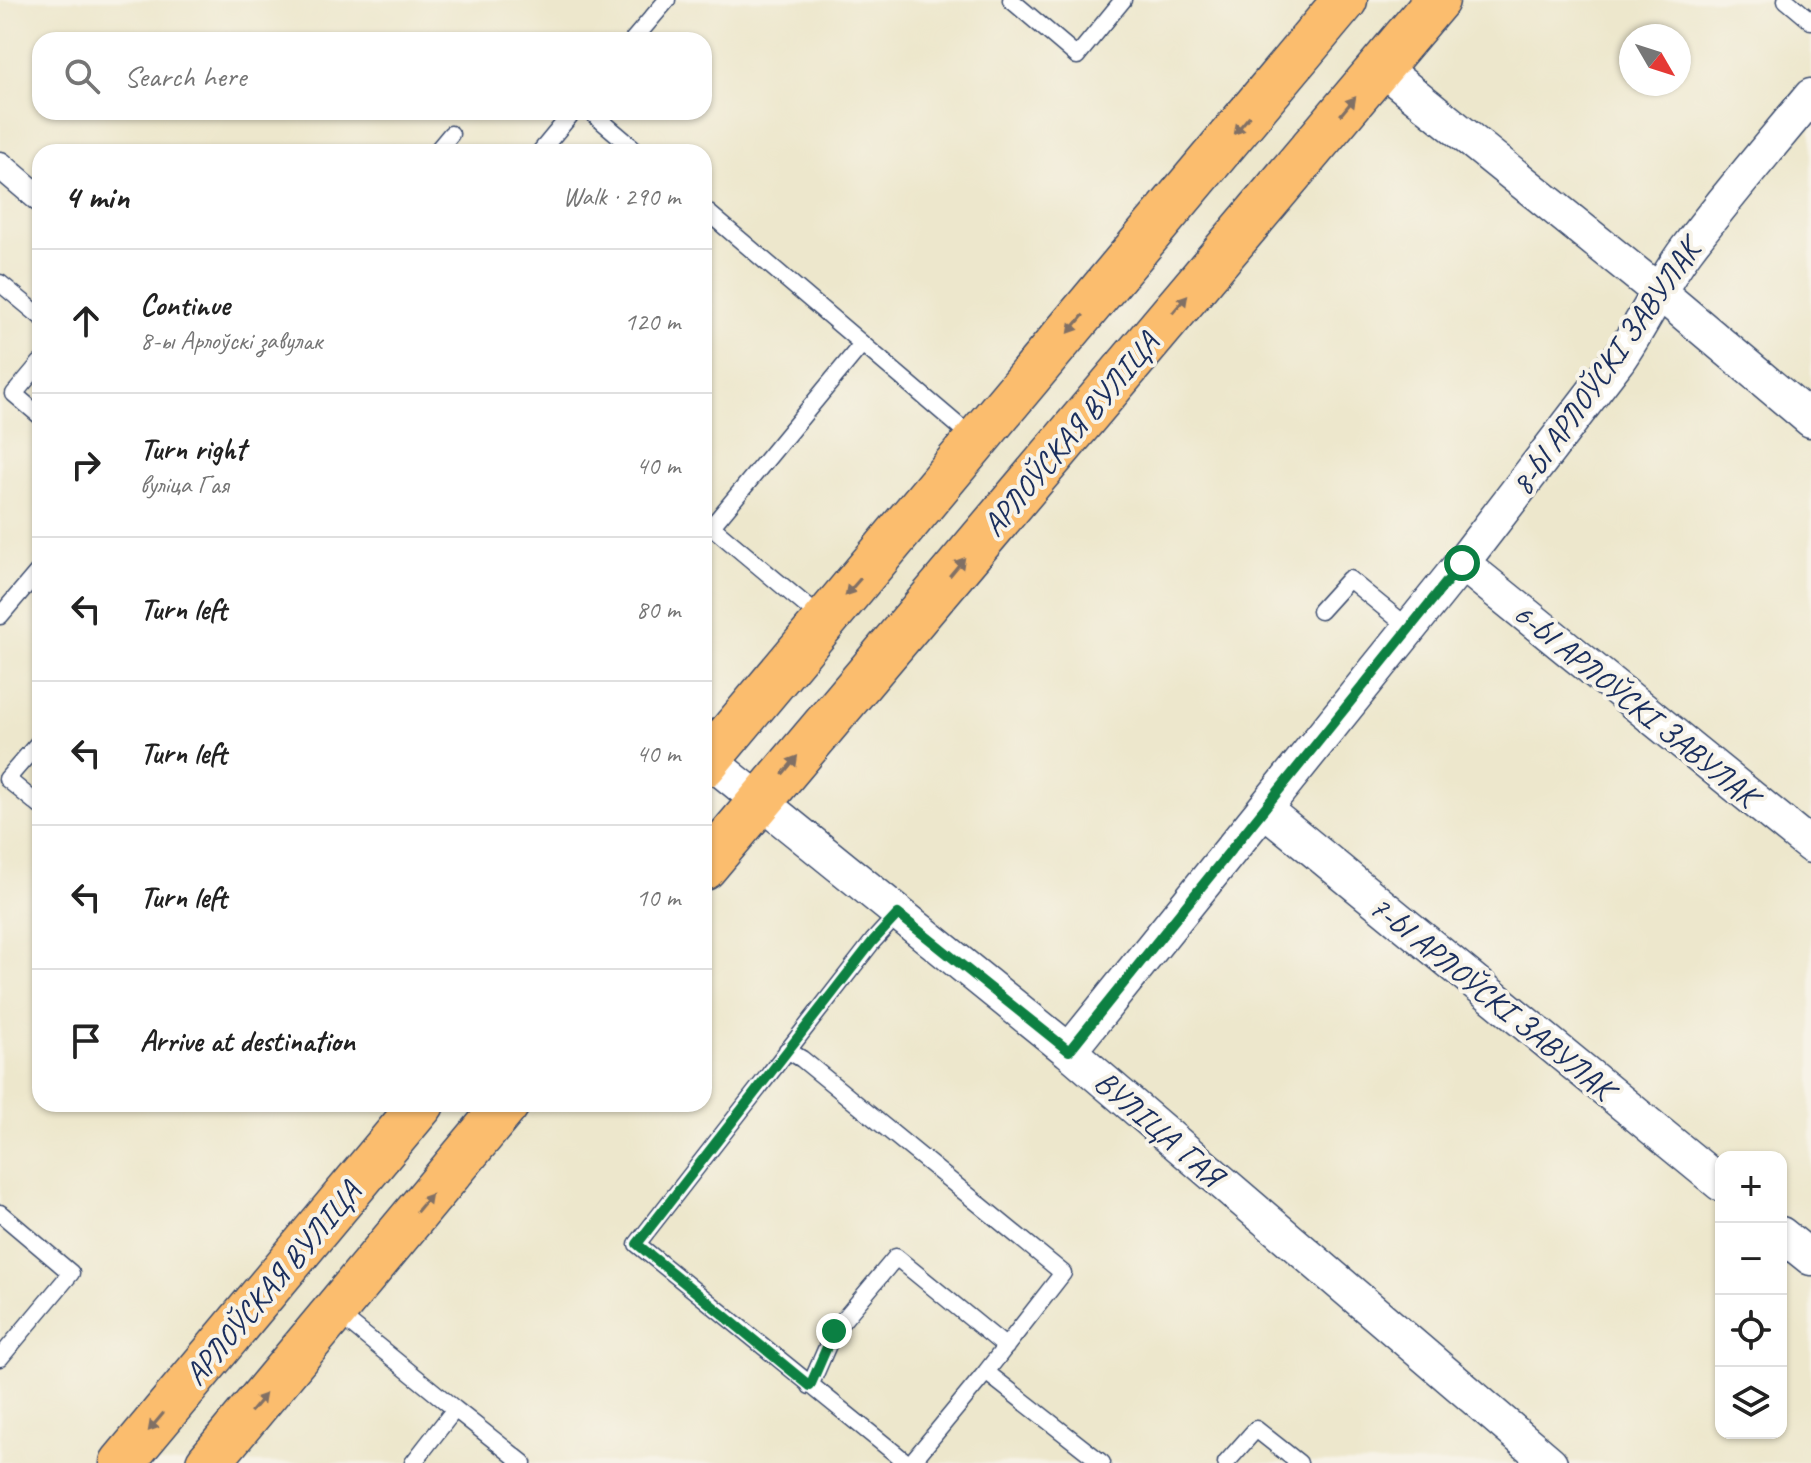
<!DOCTYPE html>
<meta charset="utf-8">
<style>
:root{--surface:#fff;--page:#f6f6f6;--text:#222;--muted:#767676;--line:#e0e0e0}
body{margin:0;font-family:Caveat,sans-serif;background:var(--page);color:var(--text)}
.controls{position:absolute;right:24px;bottom:24px;display:grid;overflow:hidden;border-radius:16px;box-shadow:0 2px 6px #0004}
.controls button{width:72px;height:72px;display:grid;place-items:center;padding:0;border:0;border-bottom:2px solid var(--line);background:var(--surface);color:var(--text);font:40px sans-serif}
.compass{position:absolute;left:1619px;top:24px;width:72px;height:72px;border-radius:50%;background:var(--surface);box-shadow:0 2px 6px #0004;rotate:129deg}
.stop{position:absolute;width:24px;height:24px;margin:-18px;border:6px solid #0b8043;border-radius:50%;background:#fff}
.stop.end{background:#0b8043;border-color:#fff;box-shadow:0 2px 8px #0008}
.list{margin:0;padding:0;list-style:none}
h2{display:flex;justify-content:space-between;align-items:center;height:104px;margin:0;padding:0 32px;font-size:34px}
h2 small{font-size:26px;font-weight:400;color:var(--muted)}
.list li{display:grid;grid-template-columns:52px 1fr auto;gap:24px;align-items:center;box-sizing:border-box;height:144px;padding:0 32px;border-top:2px solid var(--line)}
.list b{display:block;font-size:30px;white-space:nowrap}
.list p{margin:0;font-size:26px;white-space:nowrap;color:var(--muted)}
.list em{font-size:26px;font-style:normal;color:var(--muted)}
.icon{flex:none;width:44px;height:44px;fill:none;stroke:currentColor;stroke-width:2;stroke-linecap:round;stroke-linejoin:round}
.map{position:relative;flex:none;width:1811px;height:1463px;overflow:hidden}
.search{position:absolute;background:var(--surface);box-shadow:0 2px 6px #0004;left:32px;top:32px;width:680px;height:88px;display:flex;align-items:center;gap:20px;box-sizing:border-box;padding:0 28px;border-radius:24px;color:var(--muted);font-size:30px}
.panel{position:absolute;background:var(--surface);box-shadow:0 2px 6px #0004;left:32px;top:144px;width:680px;height:968px;border-radius:24px}
.map>svg:first-child{display:block}
</style>
<div class="map">
<svg width="1811" height="1463" viewBox="0 0 1811 1463">
<rect width="100%" height="100%" fill="#f7f3e8"/>
<filter id="ink" filterUnits="userSpaceOnUse"><feTurbulence type="fractalNoise" baseFrequency=".0125" numOctaves="2"/><feDisplacementMap in="SourceGraphic" scale="16" xChannelSelector="R" yChannelSelector="G"/><feConvolveMatrix kernelMatrix="1 2 1 2 8 2 1 2 1" color-interpolation-filters="sRGB"/></filter>
<filter id="wash" filterUnits="userSpaceOnUse"><feTurbulence type="fractalNoise" baseFrequency=".006" numOctaves="4" result="noise"/><feDisplacementMap in="SourceGraphic" scale="32" xChannelSelector="R" yChannelSelector="G"/><feGaussianBlur stdDeviation="1.8" result="paint"/><feColorMatrix in="noise" values="0 0 0 0 0 0 0 0 0 0 0 0 0 0 0 0 0 1.4 0 .05"/><feComposite in="paint" operator="in"/></filter>
<g filter="url(#wash)">
<rect width="100%" height="100%" fill="#ede7cc"/>
</g>
<g filter="url(#ink)">
<g fill="none" stroke-linecap="round" stroke-linejoin="round">
<!-- service casing -->
<g stroke="#3a4b6e" stroke-width="19">
<path id="service" d="M1011,0L1077,56L1123,0
M1786,0L1811,21
M633,40L667,0
M591,112L638,152
M436,152L451,134
M540,152L573,112
M704,209L974,439
M0,283L40,316
M40,363L14,394L40,416
M705,521L822,619
M712,526L862,344
M1320,611L1349,579L1409,628
M0,616L40,569
M40,741L7,779L40,806
M898,914L873,941L637,1244L907,1463
M787,1050L802,1059L1063,1273L986,1372
M0,1213L71,1273L0,1358
M336,1312L455,1409L413,1463
M810,1386L834,1331L896,1257L1006,1347
M455,1409L523,1463
M911,1463L986,1372L1102,1463
M1226,1463L1256,1429L1299,1463"/>
</g>
<!-- pedestrian casing -->
<g stroke="#3a4b6e" stroke-width="29">
<path id="pedestrian" d="M0,165L40,199"/>
</g>
<!-- minor casing -->
<g stroke="#3a4b6e" stroke-width="37">
<path id="minor" d="M1380,67L1658,291L1811,420
M1462,563L1811,846
M709,760L1069,1051L1550,1463
M1264,809L1721,1184
M1069,1051L1462,563L1618,360C1643,324 1660,285 1686,250C1726,197 1769,147 1811,96
M1781,1234L1811,1258"/>
</g>
<!-- primary casing -->
<g stroke="#3a4b6e" stroke-width="47">
<path id="primary" d="M704,765L1345,0
M704,868L1437,0
M122,1463L422,1104
M208,1463L507,1104"/>
</g>
<!-- service -->
<use href="#service" stroke="#fff" stroke-width="16"/>
<!-- pedestrian -->
<use href="#pedestrian" stroke="#fff" stroke-width="26"/>
<!-- minor -->
<use href="#minor" stroke="#fff" stroke-width="34"/>
<!-- primary -->
<use href="#primary" stroke="#fbbd6e" stroke-width="44"/>
</g>
<!-- one-way arrows -->
<defs><path id="oneway-solid" d="M-6-.8H1V-3.2L6.5 0L1 3.2V.8H-6Z" transform="scale(2)"/></defs>
<g fill="#806f65">
<use href="#oneway-solid" transform="translate(1348 106) rotate(-50)"/>
<use href="#oneway-solid" transform="translate(1242 125) rotate(130)"/>
<use href="#oneway-solid" transform="translate(1180 304) rotate(-50)"/>
<use href="#oneway-solid" transform="translate(1076 324) rotate(130)"/>
<use href="#oneway-solid" transform="translate(957 567) rotate(-50)"/>
<use href="#oneway-solid" transform="translate(853 587) rotate(131)"/>
<use href="#oneway-solid" transform="translate(790 765) rotate(-51)"/>
<use href="#oneway-solid" transform="translate(424 1203) rotate(-50)"/>
<use href="#oneway-solid" transform="translate(258 1403) rotate(-50)"/>
<use href="#oneway-solid" transform="translate(156 1422) rotate(130)"/>
</g>
</g>
<g fill="none" stroke-linecap="round" stroke-linejoin="round" filter="url(#ink)">
<!-- route -->
<path stroke="#0b8043" stroke-width="10" d="M834,1331L810,1386L637,1244L873,941L898,914L1069,1051L1462,563"/>
</g>
<g text-anchor="middle" stroke-width="8" stroke-linejoin="round" paint-order="stroke">
<!-- street labels -->
<g font-size="32" fill="#1b2f5e" stroke="#f7f3e8">
<text transform="translate(1605 367) rotate(-55)" y="11">8-Ы АРЛОЎСКІ ЗАВУЛАК</text>
<text transform="translate(1070 434) rotate(-50)" y="11">АРЛОЎСКАЯ ВУЛІЦА</text>
<text transform="translate(1636 704) rotate(39)" y="11">6-Ы АРЛОЎСКІ ЗАВУЛАК</text>
<text transform="translate(1492 997) rotate(39)" y="11">7-Ы АРЛОЎСКІ ЗАВУЛАК</text>
<text transform="translate(1159 1128) rotate(41)" y="11">ВУЛІЦА ГАЯ</text>
<text transform="translate(272 1283) rotate(-50)" y="11">АРЛОЎСКАЯ ВУЛІЦА</text>
</g>
</g>
</svg>
<div class="controls">
<button>+</button>
<button>−</button>
<button><svg class="icon" aria-label="locate" viewBox="0 0 24 24"><circle cx="12" cy="12" r="6"/><path d="M12 2v4M12 18v4M2 12h4M18 12h4"/></svg></button>
<button><svg class="icon" aria-label="layers" viewBox="0 0 24 24"><path d="M12 4l9 5-9 5-9-5zM3 14l9 5 9-5"/></svg></button>
</div>
<svg class="compass" viewBox="-18 -18 36 36"><path d="M0-13l5 13h-10z" fill="#e53935"/><path d="M0 13l5-13h-10z" fill="#767676"/></svg>
<div class="stop" style="left:1462px;top:563px"></div>
<div class="stop end" style="left:834px;top:1331px"></div>
<div class="search"><svg class="icon" aria-label="search" viewBox="0 0 24 24"><circle cx="10" cy="10" r="6"/><path d="M15 15l6 6"/></svg>Search here</div>
<section class="panel">
<h2>4 min<small>Walk · 290 m</small></h2>
<ul class="list">
<li><svg class="icon" aria-label="ahead" viewBox="0 0 24 24"><path d="M12 20V5M6 11l6-6 6 6"/></svg><div><b>Continue</b><p>8-ы Арлоўскі завулак</p></div><em>120 m</em></li>
<li><svg class="icon" aria-label="right" viewBox="0 0 24 24"><path d="M7 20v-9h11M14 6l5 5-5 5"/></svg><div><b>Turn right</b><p>вуліца Гая</p></div><em>40 m</em></li>
<li><svg class="icon" aria-label="left" viewBox="0 0 24 24"><path d="M17 20v-9H6M10 6l-5 5 5 5"/></svg><div><b>Turn left</b></div><em>80 m</em></li>
<li><svg class="icon" aria-label="left" viewBox="0 0 24 24"><path d="M17 20v-9H6M10 6l-5 5 5 5"/></svg><div><b>Turn left</b></div><em>40 m</em></li>
<li><svg class="icon" aria-label="left" viewBox="0 0 24 24"><path d="M17 20v-9H6M10 6l-5 5 5 5"/></svg><div><b>Turn left</b></div><em>10 m</em></li>
<li><svg class="icon" aria-label="arrive" viewBox="0 0 24 24"><path d="M6 21V4h12l-3 4 3 4H6"/></svg><div><b>Arrive at destination</b></div></li>
</ul>
</section>
</div>
